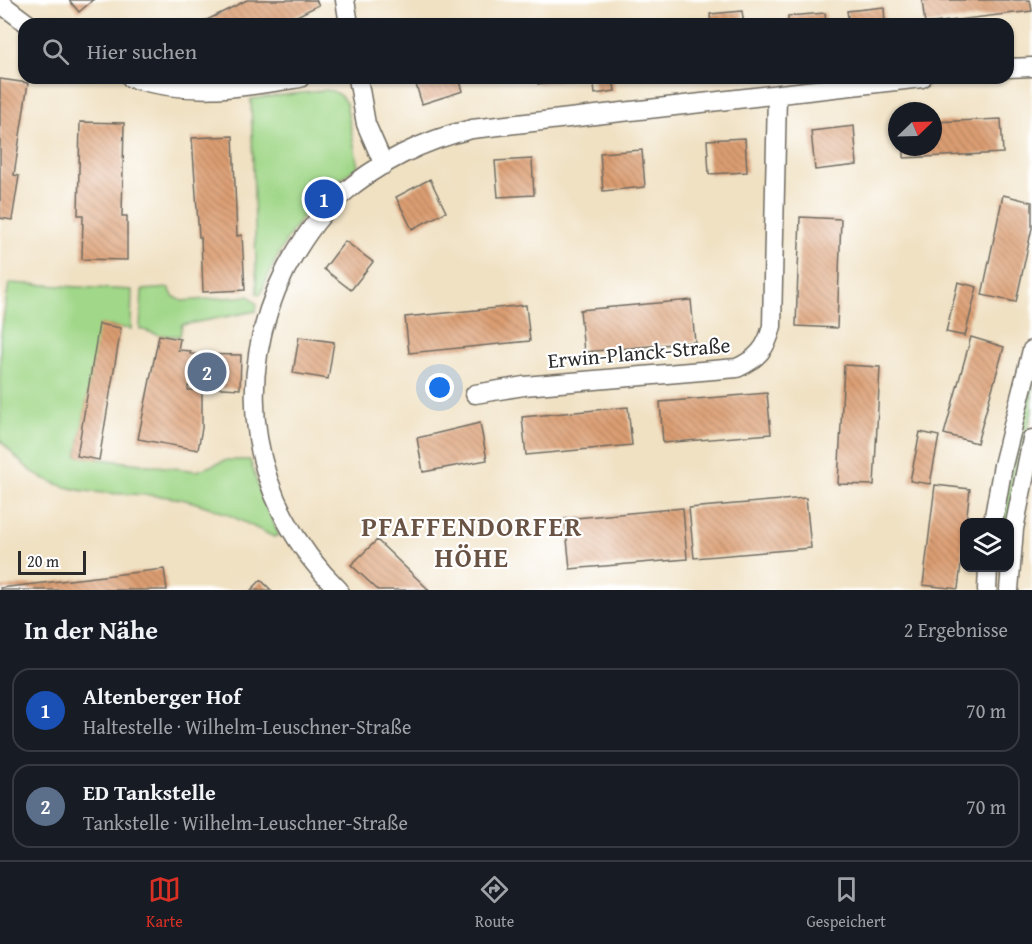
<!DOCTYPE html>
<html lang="de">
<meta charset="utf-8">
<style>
:root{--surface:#171b24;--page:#242831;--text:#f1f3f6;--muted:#9ea1a6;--line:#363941;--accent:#d93025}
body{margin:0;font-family:"Gentium Book Plus",serif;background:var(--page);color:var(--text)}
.controls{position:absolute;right:18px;bottom:18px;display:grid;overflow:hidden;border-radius:12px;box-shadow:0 2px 4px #0004}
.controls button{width:54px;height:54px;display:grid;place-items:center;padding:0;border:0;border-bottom:2px solid var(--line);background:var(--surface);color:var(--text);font:30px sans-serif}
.compass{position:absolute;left:888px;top:102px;width:54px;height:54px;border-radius:50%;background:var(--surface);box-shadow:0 2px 4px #0004;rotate:67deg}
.scale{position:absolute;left:18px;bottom:15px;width:68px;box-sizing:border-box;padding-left:6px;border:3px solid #2b2b2b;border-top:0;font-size:16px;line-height:21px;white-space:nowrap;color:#2b2b2b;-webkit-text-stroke:4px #fff;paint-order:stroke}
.you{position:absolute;left:440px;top:388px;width:21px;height:21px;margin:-15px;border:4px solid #fff;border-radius:50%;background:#1a73e8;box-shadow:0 0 0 9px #1a73e833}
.badge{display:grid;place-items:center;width:39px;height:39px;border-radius:50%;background:var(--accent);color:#fff;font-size:20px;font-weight:700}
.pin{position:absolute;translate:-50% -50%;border:3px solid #fff;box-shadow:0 2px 6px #0006}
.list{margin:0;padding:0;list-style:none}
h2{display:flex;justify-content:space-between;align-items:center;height:78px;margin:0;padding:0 24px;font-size:26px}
h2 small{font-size:20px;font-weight:400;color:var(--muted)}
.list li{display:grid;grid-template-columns:39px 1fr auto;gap:18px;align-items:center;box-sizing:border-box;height:84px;margin:0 12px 12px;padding:0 12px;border:2px solid var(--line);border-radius:18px}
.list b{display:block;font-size:22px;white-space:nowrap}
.list p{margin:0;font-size:20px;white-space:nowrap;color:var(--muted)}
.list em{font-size:20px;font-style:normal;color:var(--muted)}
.icon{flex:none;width:33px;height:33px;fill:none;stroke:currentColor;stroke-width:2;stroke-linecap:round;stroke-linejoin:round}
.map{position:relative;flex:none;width:1032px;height:590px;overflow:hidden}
.search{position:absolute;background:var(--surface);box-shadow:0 2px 4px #0004;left:18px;right:18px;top:18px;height:66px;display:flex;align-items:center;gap:15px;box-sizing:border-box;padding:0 21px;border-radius:18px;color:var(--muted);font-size:22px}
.sheet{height:270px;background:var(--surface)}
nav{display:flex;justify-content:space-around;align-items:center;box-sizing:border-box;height:84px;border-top:2px solid var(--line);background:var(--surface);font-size:16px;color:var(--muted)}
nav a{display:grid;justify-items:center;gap:3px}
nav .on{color:var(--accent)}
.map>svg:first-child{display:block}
</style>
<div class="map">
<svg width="1032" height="590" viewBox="0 0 1032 590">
<defs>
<pattern id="building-back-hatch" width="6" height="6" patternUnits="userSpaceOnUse" patternTransform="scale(1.5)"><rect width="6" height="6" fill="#dc9e72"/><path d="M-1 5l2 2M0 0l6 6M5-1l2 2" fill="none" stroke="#b3815e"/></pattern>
</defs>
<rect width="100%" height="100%" fill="#fff"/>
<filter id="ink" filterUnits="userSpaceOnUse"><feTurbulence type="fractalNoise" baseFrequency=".0167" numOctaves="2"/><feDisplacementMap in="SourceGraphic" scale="12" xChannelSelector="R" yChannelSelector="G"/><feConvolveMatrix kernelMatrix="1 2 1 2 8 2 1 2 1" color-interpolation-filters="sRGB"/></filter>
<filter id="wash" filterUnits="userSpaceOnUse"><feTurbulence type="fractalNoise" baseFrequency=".008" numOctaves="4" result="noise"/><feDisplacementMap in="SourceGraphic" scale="24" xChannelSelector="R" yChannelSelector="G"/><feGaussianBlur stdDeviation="1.35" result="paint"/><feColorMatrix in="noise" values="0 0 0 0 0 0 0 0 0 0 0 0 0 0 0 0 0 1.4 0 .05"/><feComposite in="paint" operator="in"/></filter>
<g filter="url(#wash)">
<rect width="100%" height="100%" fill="#f0e1c3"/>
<!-- grass -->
<path fill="#a0d788" stroke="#66815a" stroke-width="1.5" d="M327,90C336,91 341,95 346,103L358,166C347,175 334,182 324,192C295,221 275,256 261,294L257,293L251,99Z
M9,283L132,290L131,329L100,325L77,456L197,471L227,460H250L261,496L279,535L274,537C246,523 216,507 185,500C134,488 79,503 33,472C20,463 10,451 0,440V339Z
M169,288L173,296L182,301L249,296L257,304L256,311L182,325L180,336L159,335L140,329L142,290Z
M1032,381V412L1020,461L1009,522H1001L1013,460Z"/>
<g id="blocks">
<!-- building -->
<path fill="url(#building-back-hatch)" d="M69,0H93L79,12Z
M247,0H316L319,5L281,24H199Z
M922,0H1030L1032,11L925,24Z
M884,7L885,24H849L847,11Z
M742,11L744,24H711L710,14Z
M825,13L826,24H788V16Z
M414,78H459L463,91L422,104Z
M537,78H570V79L538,84Z
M593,78H613L615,91L595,94Z
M0,79L28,83L14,175L19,176L12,220L0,218Z
M1001,119L1003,153L904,158V147H933V122Z
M80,122L124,123L122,216H127V260L82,259L83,215H78Z
M854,126L857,165L815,170L811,131Z
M233,136L237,236L242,235L245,290L203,292L201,237H199L192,138Z
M745,138L747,172L709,174L707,140Z
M642,150L645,187L603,191L600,153Z
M532,159L534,195L498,197L495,161Z
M430,179L446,212L412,229L396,197Z
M1003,195L1032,202V228L1016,302L982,295Z
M800,217L841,219L837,328L796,326Z
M345,241L373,262L351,290L324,269Z
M958,282L977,287L965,336L946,332Z
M691,300L695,342L584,352L580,310Z
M526,305L530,341L409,353L405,317Z
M99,324L121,328L99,460L77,456Z
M159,335L180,339L178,350L191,351L190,354L241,355L240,389L188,386V390H202V428L198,450L138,439Z
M299,337L334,342L328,379L293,373Z
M971,337L1004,347L977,443L944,434Z
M844,365L880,367L874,485L838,484Z
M767,393L771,434L663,443L660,402Z
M628,407L632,445L526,455L522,417Z
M480,423L487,460L423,472L417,438Z
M920,432L939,436L930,484L910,481Z
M935,485L970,489L958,589L923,585Z
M806,498L811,548L694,558L689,508Z
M683,508L687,559L570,569L565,519Z
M377,540L429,590H378L351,565Z
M164,569L167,590H0V588Z
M261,580L271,590H251Z"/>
</g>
</g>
<g filter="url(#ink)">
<use href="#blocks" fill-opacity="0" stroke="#706b60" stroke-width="1.5"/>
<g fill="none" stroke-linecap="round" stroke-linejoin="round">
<!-- street casing -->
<g stroke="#706b60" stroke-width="21">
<path id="street" d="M345,0L349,24
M0,3L28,24
M1008,68L1032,67
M131,78C194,96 237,88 300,78
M358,78L366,124L384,165
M475,394L524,386L737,368C757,359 767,348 772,326L777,95
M993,522L1003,465L1032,350
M339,590C250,504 230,379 286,269C300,243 318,216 340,196C377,163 424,140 472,129L922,78
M987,590L988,568
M1009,590L1014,529L1032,439"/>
</g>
<!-- street -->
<use href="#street" stroke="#fff" stroke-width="18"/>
</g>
</g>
<g text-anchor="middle" stroke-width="4.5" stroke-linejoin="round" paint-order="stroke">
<!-- street labels -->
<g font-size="21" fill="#2b2b2b" stroke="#fff">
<text transform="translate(639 353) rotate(-5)" y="7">Erwin-Planck-Straße</text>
</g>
<!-- district labels -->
<g font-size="27" font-weight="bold" letter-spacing="1.5" fill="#695344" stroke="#fff">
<text x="472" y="536">PFAFFENDORFER<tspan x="472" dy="31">HÖHE</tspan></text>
</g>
</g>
</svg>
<div class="controls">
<button><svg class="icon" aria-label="layers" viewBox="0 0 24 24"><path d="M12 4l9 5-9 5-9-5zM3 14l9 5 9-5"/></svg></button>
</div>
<svg class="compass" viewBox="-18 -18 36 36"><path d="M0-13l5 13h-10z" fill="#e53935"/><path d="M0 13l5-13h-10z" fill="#9ea1a6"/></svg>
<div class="scale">20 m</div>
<div class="you"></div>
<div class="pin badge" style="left:324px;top:199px;background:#1a4fb4">1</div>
<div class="pin badge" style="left:207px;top:372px;background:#5c6f8a">2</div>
<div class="search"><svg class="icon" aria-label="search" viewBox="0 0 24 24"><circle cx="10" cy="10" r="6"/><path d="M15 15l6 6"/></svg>Hier suchen</div>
</div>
<section class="sheet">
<h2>In der Nähe<small>2 Ergebnisse</small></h2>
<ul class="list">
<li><span class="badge" style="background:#1a4fb4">1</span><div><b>Altenberger Hof</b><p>Haltestelle · Wilhelm-Leuschner-Straße</p></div><em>70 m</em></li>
<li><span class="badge" style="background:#5c6f8a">2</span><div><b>ED Tankstelle</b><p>Tankstelle · Wilhelm-Leuschner-Straße</p></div><em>70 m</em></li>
</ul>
</section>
<nav>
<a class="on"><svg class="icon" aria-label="map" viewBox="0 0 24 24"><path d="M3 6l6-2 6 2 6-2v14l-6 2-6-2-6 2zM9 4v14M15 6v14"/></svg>Karte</a>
<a><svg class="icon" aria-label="directions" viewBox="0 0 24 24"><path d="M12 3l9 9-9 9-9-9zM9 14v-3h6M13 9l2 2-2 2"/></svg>Route</a>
<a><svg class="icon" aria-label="saved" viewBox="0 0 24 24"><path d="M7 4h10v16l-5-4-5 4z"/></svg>Gespeichert</a>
</nav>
